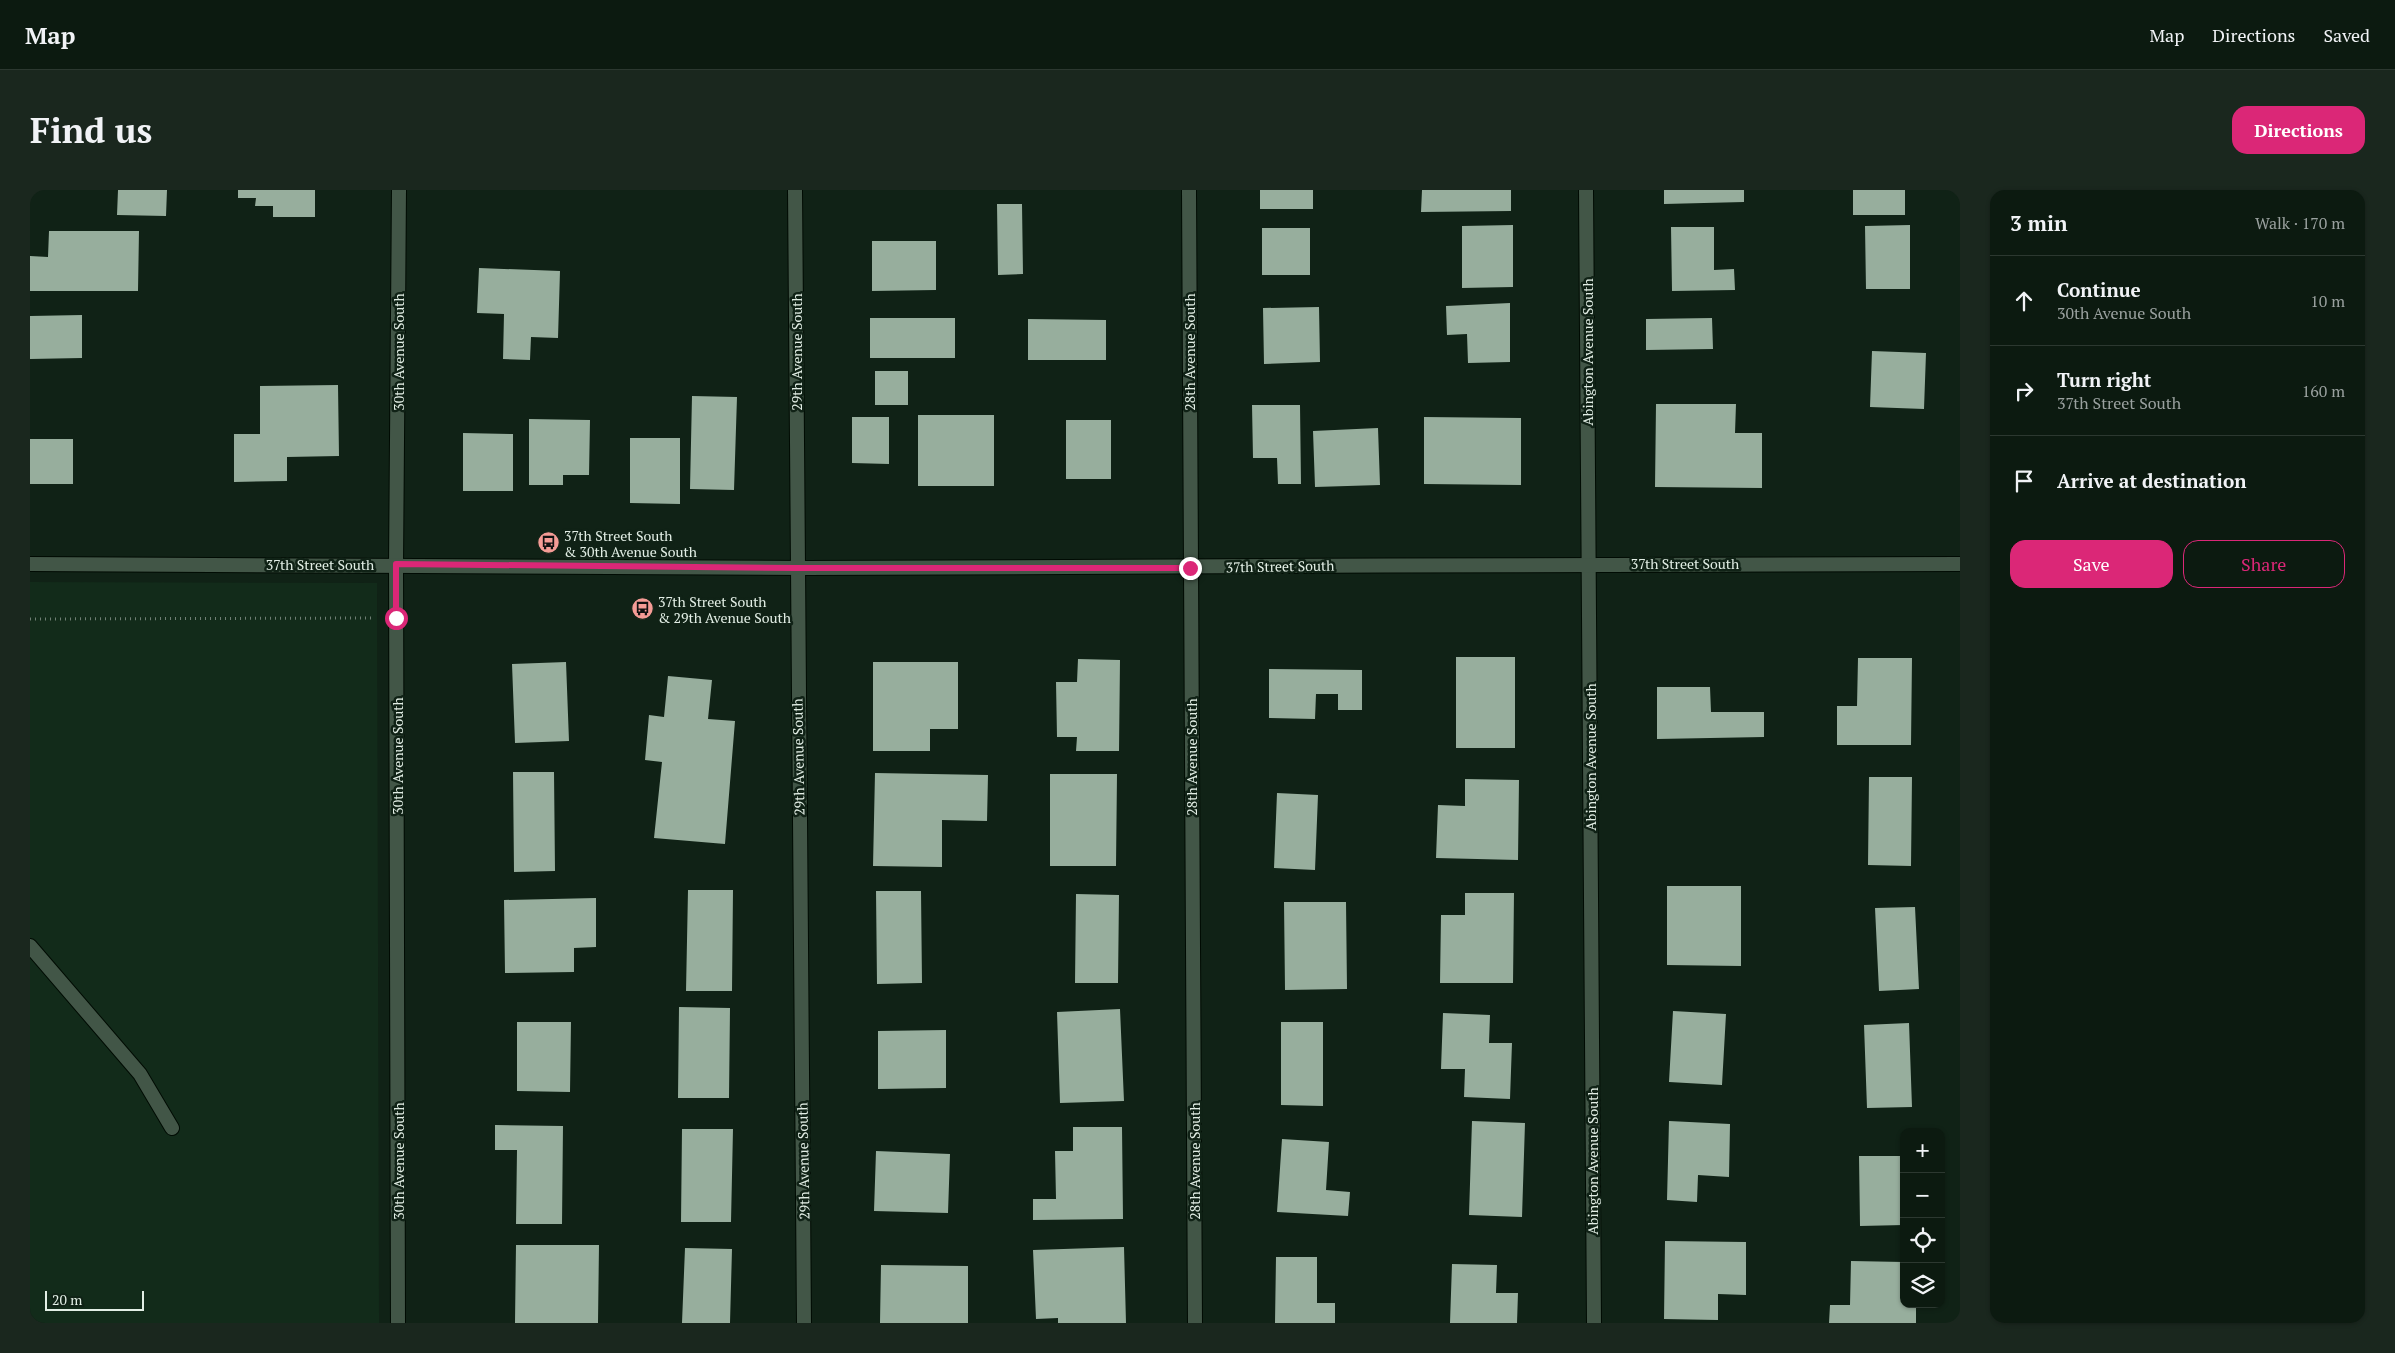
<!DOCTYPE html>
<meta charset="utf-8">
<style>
body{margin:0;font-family:"PT Serif",serif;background:#1a271e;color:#f1f3f6}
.controls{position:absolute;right:15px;bottom:15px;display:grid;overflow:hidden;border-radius:10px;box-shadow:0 1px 4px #0004}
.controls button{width:45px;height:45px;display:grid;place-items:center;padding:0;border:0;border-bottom:1px solid #2c3830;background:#0c1a10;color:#f1f3f6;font:25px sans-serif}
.scale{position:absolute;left:15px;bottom:12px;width:99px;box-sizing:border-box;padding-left:5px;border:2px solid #e2eee5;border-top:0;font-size:14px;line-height:18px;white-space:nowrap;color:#e2eee5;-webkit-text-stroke:4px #102216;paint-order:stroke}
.stop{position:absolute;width:15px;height:15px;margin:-11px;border:4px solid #db2777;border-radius:50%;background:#fff}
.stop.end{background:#db2777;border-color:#fff;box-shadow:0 1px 5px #0008}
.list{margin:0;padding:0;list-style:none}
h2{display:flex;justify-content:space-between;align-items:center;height:65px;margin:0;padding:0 20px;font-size:21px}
h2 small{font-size:16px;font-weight:400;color:#9aa19f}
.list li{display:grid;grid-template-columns:32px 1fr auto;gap:15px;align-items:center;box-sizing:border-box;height:90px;padding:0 20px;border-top:1px solid #2c3830}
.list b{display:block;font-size:19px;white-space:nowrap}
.list p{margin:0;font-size:16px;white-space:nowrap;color:#9aa19f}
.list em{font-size:16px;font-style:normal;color:#9aa19f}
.actions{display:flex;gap:10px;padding:15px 20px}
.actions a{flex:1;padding:11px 0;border:1px solid #db2777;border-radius:15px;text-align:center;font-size:18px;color:#db2777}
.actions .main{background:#db2777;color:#fff}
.icon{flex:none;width:28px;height:28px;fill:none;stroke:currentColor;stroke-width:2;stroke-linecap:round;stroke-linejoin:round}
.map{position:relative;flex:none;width:1930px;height:1133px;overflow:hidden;border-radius:15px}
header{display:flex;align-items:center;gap:30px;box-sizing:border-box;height:70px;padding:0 25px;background:#0c1a10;border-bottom:1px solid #2c3830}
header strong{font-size:24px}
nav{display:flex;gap:28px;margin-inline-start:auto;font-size:18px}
.intro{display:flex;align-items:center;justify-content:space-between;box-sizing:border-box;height:120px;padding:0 30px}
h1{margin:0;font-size:35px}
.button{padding:12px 22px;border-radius:15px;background:#db2777;color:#fff;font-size:18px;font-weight:700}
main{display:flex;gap:30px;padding:0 30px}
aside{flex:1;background:#0c1a10;border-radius:15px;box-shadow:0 1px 4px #0004}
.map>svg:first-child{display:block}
.built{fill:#122b1a}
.building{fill:#97ae9d}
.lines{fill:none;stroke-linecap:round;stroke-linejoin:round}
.service-casing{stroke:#000b03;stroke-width:16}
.minor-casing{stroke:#000b03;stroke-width:16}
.tertiary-casing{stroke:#000b03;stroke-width:16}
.path{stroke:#6f7f74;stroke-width:3;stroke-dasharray:1 4;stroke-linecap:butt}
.service{stroke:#425647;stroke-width:14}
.minor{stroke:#425647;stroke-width:14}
.tertiary{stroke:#425647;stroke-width:14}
.route{stroke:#db2777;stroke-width:6}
.labels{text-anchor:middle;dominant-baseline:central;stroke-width:5;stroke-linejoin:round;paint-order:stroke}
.street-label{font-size:14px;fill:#e2eee5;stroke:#102216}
.poi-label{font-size:14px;fill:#e2eee5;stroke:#102216;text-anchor:start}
</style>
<header>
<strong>Map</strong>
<nav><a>Map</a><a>Directions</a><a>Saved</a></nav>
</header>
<div class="intro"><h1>Find us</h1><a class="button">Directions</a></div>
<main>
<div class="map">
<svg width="1930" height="1133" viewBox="0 0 1930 1133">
<rect width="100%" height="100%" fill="#102216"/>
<path class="built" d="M 0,392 L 347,393 L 349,1133 L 0,1133 Z"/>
<path class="building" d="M 88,0 L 137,0 L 136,26 L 87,25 Z
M 208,0 L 285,0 L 285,27 L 243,27 L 243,16 L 225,16 L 226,8 L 208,8 Z
M 1230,0 L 1283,0 L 1283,19 L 1230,19 Z
M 1392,0 L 1481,0 L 1481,21 L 1391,22 Z
M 1634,0 L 1714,0 L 1714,12 L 1634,14 Z
M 1823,0 L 1875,0 L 1875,25 L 1823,25 Z
M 967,14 L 992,14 L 993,84 L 968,85 Z
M 1483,35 L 1483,97 L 1432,98 L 1432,36 Z
M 1880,35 L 1880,99 L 1836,99 L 1835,36 Z
M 1641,37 L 1684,37 L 1684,80 L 1704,79 L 1705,100 L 1642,101 Z
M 1232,38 L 1280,38 L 1280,85 L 1232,85 Z
M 19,41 L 109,41 L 108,101 L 0,101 L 0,66 L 18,67 Z
M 842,51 L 906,51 L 906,100 L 842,101 Z
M 449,78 L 530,81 L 528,148 L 501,147 L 500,170 L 473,169 L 474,124 L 447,123 Z
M 1480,113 L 1480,172 L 1438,173 L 1437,144 L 1417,145 L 1416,116 Z
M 1289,117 L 1290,172 L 1234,174 L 1233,118 Z
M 52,125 L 52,168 L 0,169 L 0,126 Z
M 840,128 L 925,128 L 925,168 L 840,168 Z
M 1682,128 L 1683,159 L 1616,160 L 1616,129 Z
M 998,129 L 1076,130 L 1076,170 L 998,170 Z
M 1842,161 L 1896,163 L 1894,219 L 1840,217 Z
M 845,181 L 878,181 L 878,215 L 845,215 Z
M 308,195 L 309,266 L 257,267 L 257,291 L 204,292 L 204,244 L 230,244 L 230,196 Z
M 662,206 L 707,207 L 704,300 L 660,299 Z
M 1626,214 L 1706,214 L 1705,243 L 1732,243 L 1732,298 L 1625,297 Z
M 1222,215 L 1270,215 L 1271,294 L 1248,294 L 1247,268 L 1223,268 Z
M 888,225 L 964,225 L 964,296 L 888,296 Z
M 822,227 L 859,227 L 859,274 L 822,273 Z
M 1394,227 L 1491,228 L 1491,295 L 1394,294 Z
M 499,229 L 560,230 L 559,285 L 533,285 L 533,295 L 499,295 Z
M 1036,230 L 1081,230 L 1081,289 L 1036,289 Z
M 1348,238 L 1350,295 L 1285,297 L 1283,241 Z
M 433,243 L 483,244 L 483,301 L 433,301 Z
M 600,248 L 650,248 L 650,314 L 600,313 Z
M 0,249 L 43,249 L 43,294 L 0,294 Z
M 1426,467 L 1485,467 L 1485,558 L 1426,558 Z
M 1828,468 L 1882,468 L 1881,555 L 1807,555 L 1807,516 L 1827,516 Z
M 1048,469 L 1090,470 L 1089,561 L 1046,561 L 1047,547 L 1027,547 L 1026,492 L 1047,492 Z
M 536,472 L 539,551 L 485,553 L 482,474 Z
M 843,472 L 928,472 L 928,539 L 900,539 L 900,561 L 843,561 Z
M 1239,479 L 1332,480 L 1332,520 L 1308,520 L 1308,504 L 1286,504 L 1285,529 L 1239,528 Z
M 638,486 L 682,490 L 678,529 L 705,531 L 695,654 L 624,648 L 632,572 L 615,570 L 619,525 L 634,527 Z
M 1627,497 L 1680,497 L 1681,522 L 1734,522 L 1734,547 L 1627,549 Z
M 483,582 L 524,582 L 525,681 L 484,682 Z
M 845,583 L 958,585 L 957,631 L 912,630 L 912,677 L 843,676 Z
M 1020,584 L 1087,584 L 1086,676 L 1020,676 Z
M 1839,587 L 1882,587 L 1881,676 L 1838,675 Z
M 1435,589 L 1489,590 L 1488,670 L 1406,668 L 1408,615 L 1435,616 Z
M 1247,603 L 1288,605 L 1285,680 L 1244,678 Z
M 1637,696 L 1711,696 L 1711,776 L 1637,775 Z
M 658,700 L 703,700 L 702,801 L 656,801 Z
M 846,701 L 891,701 L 892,793 L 847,794 Z
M 1435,703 L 1484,703 L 1483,793 L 1410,793 L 1411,725 L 1435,725 Z
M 1046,704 L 1089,705 L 1088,793 L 1045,793 Z
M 566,708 L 566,757 L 544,758 L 544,782 L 475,783 L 474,710 Z
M 1254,712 L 1316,712 L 1317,799 L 1255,800 Z
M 1885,717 L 1889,799 L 1849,801 L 1845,718 Z
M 649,817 L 700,818 L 699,908 L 648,908 Z
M 1090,819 L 1094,911 L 1030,913 L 1027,822 Z
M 1643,821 L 1696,824 L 1692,895 L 1639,892 Z
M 1413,823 L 1460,825 L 1459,853 L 1482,853 L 1480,909 L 1434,907 L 1435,879 L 1411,879 Z
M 487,832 L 541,832 L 540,902 L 487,901 Z
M 1251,832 L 1293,832 L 1293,916 L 1251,915 Z
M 1879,833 L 1882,917 L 1837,918 L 1834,835 Z
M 916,840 L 916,898 L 848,899 L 848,841 Z
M 1442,931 L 1495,933 L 1492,1027 L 1439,1025 Z
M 1639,931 L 1700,934 L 1699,987 L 1668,985 L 1667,1012 L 1637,1010 Z
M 465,935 L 533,936 L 532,1034 L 486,1034 L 487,960 L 465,960 Z
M 1043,937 L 1092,937 L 1093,1029 L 1003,1030 L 1003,1009 L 1026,1009 L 1025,961 L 1043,961 Z
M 652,939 L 703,939 L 701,1032 L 651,1032 Z
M 1252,949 L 1299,952 L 1296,1000 L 1320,1002 L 1318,1026 L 1247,1022 Z
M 846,961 L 920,964 L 918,1023 L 844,1021 Z
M 1829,966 L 1874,966 L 1874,1035 L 1830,1036 Z
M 1635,1051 L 1716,1052 L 1716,1105 L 1688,1104 L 1688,1130 L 1634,1129 Z
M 486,1055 L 569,1055 L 568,1133 L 485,1133 Z
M 1094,1057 L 1096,1133 L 1028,1133 L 1028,1128 L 1006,1129 L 1003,1060 Z
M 655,1058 L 702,1059 L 700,1133 L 652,1133 Z
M 1246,1067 L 1287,1067 L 1287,1113 L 1305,1113 L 1305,1133 L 1245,1133 Z
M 1821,1071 L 1874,1072 L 1874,1114 L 1886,1114 L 1886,1133 L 1799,1133 L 1800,1115 L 1820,1115 Z
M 1422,1074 L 1467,1075 L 1466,1103 L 1488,1103 L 1487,1133 L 1420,1133 Z
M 851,1075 L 938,1076 L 938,1133 L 850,1133 Z"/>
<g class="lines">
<defs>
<path id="service" d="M 0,756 L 110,884 L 142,938"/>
<path id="minor" d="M 765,0 L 774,1133
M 1159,0 L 1165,1133
M 1556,0 L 1564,1133
M 368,1133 L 366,375 L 369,0"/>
<path id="tertiary" d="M 0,374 C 259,374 517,378 776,378 C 1161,378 1545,373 1930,374"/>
</defs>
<use href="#service" class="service-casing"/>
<use href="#minor" class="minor-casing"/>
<use href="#tertiary" class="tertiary-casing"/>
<path class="path" d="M 0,429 L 342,428"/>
<use href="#service" class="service"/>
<use href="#minor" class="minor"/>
<use href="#tertiary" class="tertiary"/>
</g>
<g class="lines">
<path class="route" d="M 366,428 L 366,374 L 766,378 L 1160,378"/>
</g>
<defs>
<symbol id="bus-disc" viewBox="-11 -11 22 22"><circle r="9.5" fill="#f59c96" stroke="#102216"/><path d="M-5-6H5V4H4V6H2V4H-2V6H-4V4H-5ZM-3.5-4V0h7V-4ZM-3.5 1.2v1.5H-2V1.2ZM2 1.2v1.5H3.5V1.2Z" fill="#111"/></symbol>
</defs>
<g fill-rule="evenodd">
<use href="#bus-disc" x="506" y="340" width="25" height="25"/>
<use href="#bus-disc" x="600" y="406" width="25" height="25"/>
</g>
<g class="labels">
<g class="street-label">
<text transform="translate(368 162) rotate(-90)">30th Avenue South</text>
<text transform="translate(766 162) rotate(-90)">29th Avenue South</text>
<text transform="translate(1159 162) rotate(-90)">28th Avenue South</text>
<text transform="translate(1557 162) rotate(-90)">Abington Avenue South</text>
<text x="1655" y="373">37th Street South</text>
<text x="290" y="374">37th Street South</text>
<text transform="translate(1250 376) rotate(-1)">37th Street South</text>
<text transform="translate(367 566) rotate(-90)">30th Avenue South</text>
<text transform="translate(768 567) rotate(-91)">29th Avenue South</text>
<text transform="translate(1161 567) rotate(-90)">28th Avenue South</text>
<text transform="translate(1560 567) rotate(-90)">Abington Avenue South</text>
<text transform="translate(368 971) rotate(-90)">30th Avenue South</text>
<text transform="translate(773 971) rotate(-91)">29th Avenue South</text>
<text transform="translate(1164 971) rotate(-90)">28th Avenue South</text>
<text transform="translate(1562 971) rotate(-90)">Abington Avenue South</text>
</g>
<g class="poi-label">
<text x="534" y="345">37th Street South<tspan x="534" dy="16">&amp; 30th Avenue South</tspan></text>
<text x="628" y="411">37th Street South<tspan x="628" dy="16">&amp; 29th Avenue South</tspan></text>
</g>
</g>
</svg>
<div class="controls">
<button>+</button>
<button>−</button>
<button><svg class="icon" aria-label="locate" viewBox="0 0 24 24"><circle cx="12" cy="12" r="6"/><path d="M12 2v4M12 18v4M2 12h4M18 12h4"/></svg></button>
<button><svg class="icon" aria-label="layers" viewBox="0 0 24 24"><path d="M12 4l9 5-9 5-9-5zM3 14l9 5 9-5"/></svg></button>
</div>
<div class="scale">20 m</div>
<div class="stop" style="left:366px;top:428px"></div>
<div class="stop end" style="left:1160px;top:378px"></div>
</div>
<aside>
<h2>3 min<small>Walk · 170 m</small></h2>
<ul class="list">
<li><svg class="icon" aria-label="ahead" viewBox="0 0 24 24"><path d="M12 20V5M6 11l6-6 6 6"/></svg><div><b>Continue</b><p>30th Avenue South</p></div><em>10 m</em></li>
<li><svg class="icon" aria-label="right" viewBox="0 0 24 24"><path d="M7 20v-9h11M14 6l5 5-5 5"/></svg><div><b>Turn right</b><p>37th Street South</p></div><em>160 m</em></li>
<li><svg class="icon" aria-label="arrive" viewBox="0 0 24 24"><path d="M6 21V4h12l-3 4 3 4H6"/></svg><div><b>Arrive at destination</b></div></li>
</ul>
<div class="actions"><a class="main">Save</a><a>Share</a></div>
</aside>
</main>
